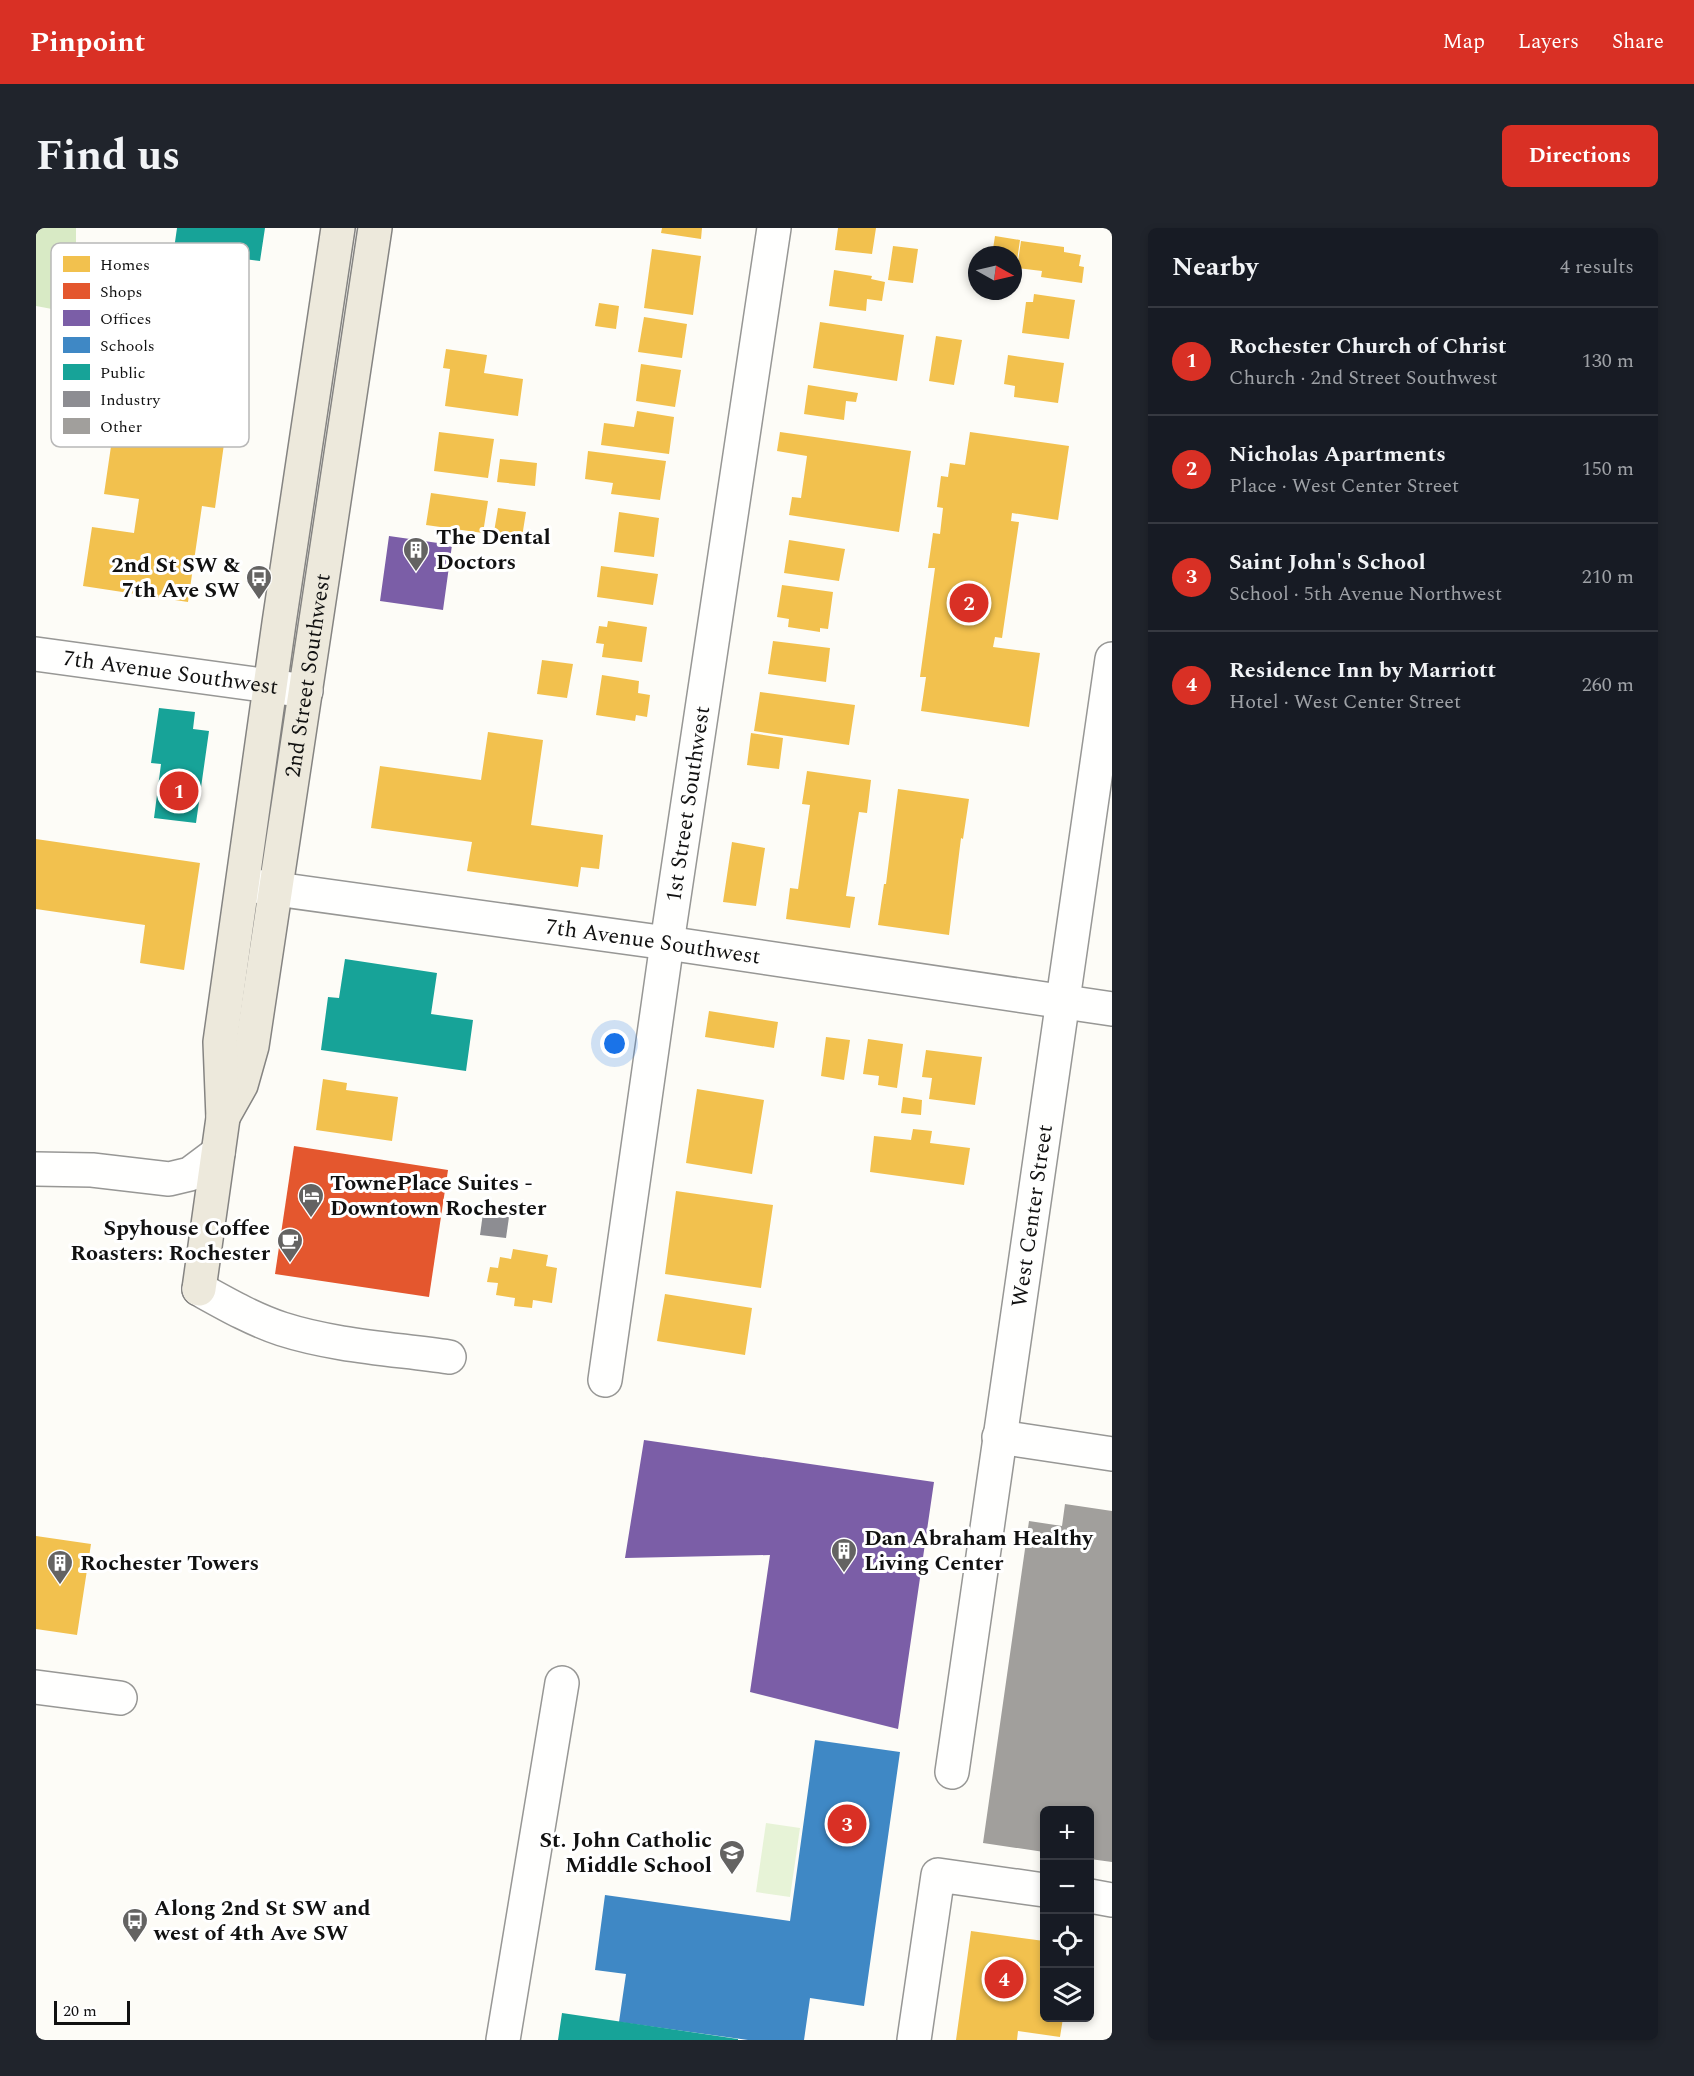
<!DOCTYPE html>
<meta charset="utf-8">
<style>
body{margin:0;font-family:Spectral,serif;background:#20242c;color:#f1f3f6}
.controls{position:absolute;right:18px;bottom:18px;display:grid;overflow:hidden;border-radius:9px;box-shadow:0 3px 9px #0003}
.controls button{width:54px;height:54px;display:grid;place-items:center;padding:0;border:0;border-bottom:2px solid #363941;background:#171b24;color:#f1f3f6;font:30px sans-serif}
.compass{position:absolute;left:932px;top:18px;width:54px;height:54px;border-radius:50%;background:#171b24;box-shadow:0 3px 9px #0003;rotate:98deg}
.scale{position:absolute;left:18px;bottom:15px;width:76px;box-sizing:border-box;padding-left:6px;border:3px solid #111;border-top:0;font-size:16px;line-height:21px;white-space:nowrap;color:#111;-webkit-text-stroke:4px #fff;paint-order:stroke}
.you{position:absolute;left:579px;top:816px;width:21px;height:21px;margin:-15px;border:4px solid #fff;border-radius:50%;background:#1a73e8;box-shadow:0 0 0 9px #1a73e833}
.badge{display:grid;place-items:center;width:39px;height:39px;border-radius:50%;background:#d93025;color:#fff;font-size:20px;font-weight:700}
.pin{position:absolute;translate:-50% -50%;border:3px solid #fff;box-shadow:0 2px 6px #0006}
.list{margin:0;padding:0;list-style:none}
h2{display:flex;justify-content:space-between;align-items:center;height:78px;margin:0;padding:0 24px;font-size:26px}
h2 small{font-size:20px;font-weight:400;color:#9ea1a6}
.list li{display:grid;grid-template-columns:39px 1fr auto;gap:18px;align-items:center;box-sizing:border-box;height:108px;padding:0 24px;border-top:2px solid #363941}
.list b{display:block;font-size:22px;white-space:nowrap}
.list p{margin:0;font-size:20px;white-space:nowrap;color:#9ea1a6}
.list em{font-size:20px;font-style:normal;color:#9ea1a6}
.icon{flex:none;width:33px;height:33px;fill:none;stroke:currentColor;stroke-width:2;stroke-linecap:round;stroke-linejoin:round}
.map{position:relative;flex:none;width:1076px;height:1812px;overflow:hidden;border-radius:9px}
header{display:flex;align-items:center;gap:36px;box-sizing:border-box;height:84px;padding:0 30px;background:#d93025;color:#fff}
header strong{font-size:28px}
nav{display:flex;gap:33px;margin-inline-start:auto;font-size:21px}
.intro{display:flex;align-items:center;justify-content:space-between;box-sizing:border-box;height:144px;padding:0 36px}
h1{margin:0;font-size:42px}
.button{padding:15px 27px;border-radius:9px;background:#d93025;color:#fff;font-size:21px;font-weight:700}
main{display:flex;gap:36px;padding:0 36px}
aside{flex:1;background:#171b24;border-radius:9px;box-shadow:0 3px 9px #0003}
.map>svg:first-child{display:block}
.green{fill:#e7f3d7}
.forest{fill:#d8eac5}
.homes{fill:#f2c14e}
.shops{fill:#e4572e}
.offices{fill:#7b5ea7}
.schools{fill:#3f88c5}
.public{fill:#17a398}
.industry{fill:#8d8d92}
.building{fill:#a19f9c}
.lines{fill:none;stroke-linecap:round;stroke-linejoin:round}
.minor-casing{stroke:#979795;stroke-width:36}
.major-casing{stroke:#858482;stroke-width:36}
.minor{stroke:#fffffe;stroke-width:33}
.major{stroke:#ede9dc;stroke-width:33}
.labels{text-anchor:middle;dominant-baseline:central;stroke-width:6;stroke-linejoin:round;paint-order:stroke}
.poi-label{font-size:22px;font-weight:bold;fill:#111;stroke:#fff;text-anchor:start}
.street-label{font-size:22px;fill:#111;stroke:#fff}
.key{fill:#fff;stroke:#b8b8b8;stroke-width:1.5}
.key-label{font-size:16px;fill:#111}
</style>
<header>
<strong>Pinpoint</strong>
<nav><a>Map</a><a>Layers</a><a>Share</a></nav>
</header>
<div class="intro"><h1>Find us</h1><a class="button">Directions</a></div>
<main>
<div class="map">
<svg width="1076" height="1812" viewBox="0 0 1076 1812">
<rect width="100%" height="100%" fill="#fdfcf7"/>
<path class="green" d="M 730,1595 L 764,1600 L 754,1669 L 720,1664 Z"/>
<path class="forest" d="M 0,0 L 40,0 L 40,38 L 32,84 L 0,78 Z"/>
<path class="homes" d="M 626,0 L 666,0 L 665,11 L 625,5 Z
M 802,0 L 840,0 L 836,26 L 799,22 Z
M 959,8 L 984,12 L 981,33 L 977,33 L 977,27 L 956,27 Z
M 985,13 L 1028,19 L 1028,24 L 1045,27 L 1043,38 L 1048,39 L 1046,55 L 1005,49 L 1006,43 L 981,40 Z
M 857,18 L 882,21 L 877,55 L 852,52 Z
M 616,21 L 665,28 L 657,87 L 608,80 Z
M 798,42 L 836,48 L 835,51 L 849,54 L 846,73 L 831,71 L 830,83 L 793,78 Z
M 998,66 L 1039,72 L 1033,111 L 986,105 L 990,74 L 997,74 Z
M 563,75 L 583,78 L 580,101 L 559,98 Z
M 608,89 L 651,96 L 646,130 L 602,124 Z
M 784,94 L 868,107 L 861,153 L 777,140 Z
M 900,108 L 926,112 L 918,157 L 893,153 Z
M 410,121 L 451,127 L 448,145 L 487,151 L 482,188 L 409,178 L 414,141 L 407,140 Z
M 972,127 L 1028,135 L 1022,175 L 978,169 L 979,158 L 968,156 Z
M 605,136 L 645,142 L 639,179 L 600,173 Z
M 85,150 L 195,166 L 179,280 L 166,278 L 152,374 L 47,358 L 56,299 L 98,305 L 103,271 L 68,266 Z
M 772,157 L 822,165 L 820,174 L 810,173 L 808,192 L 768,186 Z
M 601,183 L 638,189 L 633,226 L 565,217 L 568,195 L 598,199 Z
M 403,204 L 458,211 L 452,250 L 398,243 Z
M 744,204 L 875,223 L 863,304 L 753,287 L 756,269 L 765,270 L 771,228 L 741,223 Z
M 934,204 L 1033,218 L 1022,292 L 976,285 L 975,293 L 983,294 L 966,410 L 959,409 L 957,419 L 1004,425 L 993,499 L 885,483 L 890,449 L 884,449 L 899,340 L 892,340 L 897,305 L 904,306 L 907,280 L 901,279 L 905,248 L 912,249 L 914,235 L 929,237 Z
M 552,223 L 630,233 L 624,272 L 575,266 L 577,255 L 549,251 Z
M 464,231 L 501,235 L 499,258 L 461,254 Z
M 395,265 L 452,273 L 447,305 L 390,297 Z
M 462,280 L 490,284 L 486,309 L 458,304 Z
M 583,284 L 623,290 L 618,329 L 578,324 Z
M 753,312 L 809,321 L 803,353 L 748,345 Z
M 565,338 L 622,346 L 617,377 L 561,369 Z
M 746,357 L 797,364 L 792,401 L 784,400 L 784,404 L 752,399 L 753,391 L 741,389 Z
M 572,393 L 611,399 L 606,434 L 566,429 L 568,416 L 560,415 L 563,398 L 571,399 Z
M 737,413 L 794,420 L 790,454 L 732,446 Z
M 506,432 L 537,436 L 531,470 L 501,466 Z
M 566,447 L 603,453 L 602,465 L 614,467 L 611,489 L 600,487 L 599,493 L 560,487 Z
M 724,464 L 819,477 L 813,517 L 718,503 Z
M 452,504 L 507,512 L 495,597 L 567,607 L 563,641 L 545,639 L 542,659 L 431,643 L 436,614 L 335,600 L 344,538 L 445,552 Z
M 715,505 L 747,510 L 743,541 L 711,537 Z
M 771,543 L 835,552 L 831,585 L 823,584 L 810,668 L 819,669 L 814,700 L 750,691 L 754,660 L 762,661 L 774,577 L 766,576 Z
M 862,561 L 933,571 L 927,611 L 925,610 L 913,707 L 842,697 L 848,656 L 850,656 Z
M 0,611 L 164,635 L 148,742 L 104,735 L 109,697 L 0,681 Z
M 696,614 L 729,620 L 720,678 L 687,674 Z
M 673,783 L 742,794 L 738,820 L 669,809 Z
M 790,809 L 814,812 L 808,852 L 785,848 Z
M 832,811 L 867,816 L 861,860 L 842,857 L 843,848 L 827,846 Z
M 890,822 L 946,829 L 939,877 L 893,871 L 896,850 L 886,849 Z
M 287,851 L 311,855 L 310,862 L 362,869 L 356,913 L 280,902 Z
M 661,861 L 728,872 L 716,946 L 650,935 Z
M 867,869 L 886,872 L 885,887 L 865,885 Z
M 877,901 L 896,903 L 894,915 L 934,920 L 928,957 L 834,944 L 838,908 L 875,912 Z
M 640,963 L 737,977 L 725,1060 L 629,1046 Z
M 477,1021 L 512,1027 L 510,1038 L 521,1040 L 516,1075 L 497,1072 L 496,1080 L 478,1078 L 479,1070 L 460,1067 L 462,1055 L 451,1054 L 454,1039 L 462,1040 L 464,1029 L 475,1031 Z
M 629,1066 L 716,1080 L 709,1127 L 621,1113 Z
M 0,1308 L 55,1316 L 41,1407 L 0,1401 Z
M 935,1703 L 1008,1713 L 1008,1790 L 1027,1790 L 1024,1809 L 982,1803 L 981,1812 L 920,1812 Z"/>
<path class="shops" d="M 258,918 L 412,942 L 393,1069 L 239,1046 Z"/>
<path class="offices" d="M 353,308 L 416,317 L 407,382 L 344,373 Z
M 608,1212 L 898,1254 L 862,1501 L 714,1464 L 734,1327 L 589,1330 Z"/>
<path class="schools" d="M 779,1512 L 864,1524 L 828,1778 L 774,1770 L 768,1812 L 712,1812 L 583,1794 L 590,1746 L 559,1742 L 569,1667 L 754,1693 Z"/>
<path class="public" d="M 141,0 L 229,0 L 224,33 L 200,30 L 198,46 L 175,43 L 177,27 L 138,21 Z
M 123,480 L 159,484 L 157,501 L 173,503 L 160,595 L 118,590 L 125,536 L 115,535 Z
M 309,731 L 401,745 L 395,786 L 437,792 L 430,843 L 285,822 L 292,769 L 303,770 Z
M 526,1785 L 702,1811 L 702,1812 L 522,1812 Z"/>
<path class="industry" d="M 447,985 L 473,989 L 470,1010 L 444,1007 Z"/>
<path class="building" d="M 1029,1276 L 1076,1283 L 1076,1634 L 1054,1631 L 1054,1582 L 1008,1582 L 1008,1624 L 947,1615 L 993,1293 L 1026,1298 Z"/>
<g class="lines">
<defs>
<g id="minor">
<path id="s1" d="M 0,426 L 270,463"/>
<path id="s2" d="M 211,657 L 631,715 L 1076,781"/>
<path d="M 0,941 L 56,942 L 133,951 L 154,946 L 182,925"/>
<path d="M 163,1061 C 190,1076 216,1091 246,1101 C 299,1118 358,1121 413,1129"/>
<path id="s3" d="M 569,1152 L 631,715 L 738,0"/>
<path d="M 963,1209 L 1076,1226"/>
<path d="M 0,1459 L 84,1470"/>
<path id="s4" d="M 916,1544 L 1076,431"/>
<path d="M 1054,1668 L 1076,1672"/>
<path d="M 467,1812 L 526,1455"/>
<path d="M 878,1812 L 902,1647 L 1008,1662"/>
</g>
<g id="major">
<path id="s5" d="M 187,889 L 205,857 L 216,818 L 339,0"/>
<path d="M 163,1061 L 187,890 L 184,814 L 243,395 L 302,0"/>
</g>
</defs>
<use href="#minor" class="minor-casing"/>
<use href="#major" class="major-casing"/>
<use href="#minor" class="minor"/>
<use href="#major" class="major"/>
</g>
<defs>
<symbol id="building-pin" viewBox="-11 -11 22 30"><path d="M0 17L-7.5 6A9.5 9.5 0 1 1 7.5 6Z" fill="#646362" stroke="#fff"/><path d="M-4-6H4V6H1V3H-1V6H-4ZM-2.5-4.3h1.7v1.8h-1.7ZM.8-4.3h1.7v1.8H.8ZM-2.5-1h1.7V.8h-1.7ZM.8-1h1.7V.8H.8Z" fill="#fff"/></symbol>
<symbol id="bus-pin" viewBox="-11 -11 22 30"><path d="M0 17L-7.5 6A9.5 9.5 0 1 1 7.5 6Z" fill="#646362" stroke="#fff"/><path d="M-5-6H5V4H4V6H2V4H-2V6H-4V4H-5ZM-3.5-4V0h7V-4ZM-3.5 1.2v1.5H-2V1.2ZM2 1.2v1.5H3.5V1.2Z" fill="#fff"/></symbol>
<symbol id="hotel-pin" viewBox="-11 -11 22 30"><path d="M0 17L-7.5 6A9.5 9.5 0 1 1 7.5 6Z" fill="#646362" stroke="#fff"/><path d="M-6-4.5h1.5V1H6V5H4.5V3h-9V5H-6ZM-4 0a1.8 1.8 0 1 1 3.6 0ZM.5 0V-2.5h3Q6-2.5 6 0Z" fill="#fff"/></symbol>
<symbol id="cafe-pin" viewBox="-11 -11 22 30"><path d="M0 17L-7.5 6A9.5 9.5 0 1 1 7.5 6Z" fill="#646362" stroke="#fff"/><path d="M-5.5-4.5H6V0H3Q3 3.5 0 3.5H-2.5Q-5.5 3.5-5.5 0ZM3-3.2v2h1.7v-2ZM-6 4.5H4V6H-6Z" fill="#fff"/></symbol>
<symbol id="school-pin" viewBox="-11 -11 22 30"><path d="M0 17L-7.5 6A9.5 9.5 0 1 1 7.5 6Z" fill="#646362" stroke="#fff"/><path d="M0-5L7-2L0 1L-7-2ZM-4 1L0 2.5L4 1V4Q0 6-4 4Z" fill="#fff"/></symbol>
</defs>
<g fill-rule="evenodd">
<use href="#building-pin" x="365" y="307" width="30" height="40"/>
<use href="#bus-pin" x="208" y="335" width="30" height="40"/>
<use href="#hotel-pin" x="260" y="953" width="30" height="40"/>
<use href="#cafe-pin" x="239" y="998" width="30" height="40"/>
<use href="#building-pin" x="793" y="1308" width="30" height="40"/>
<use href="#building-pin" x="9" y="1320" width="30" height="40"/>
<use href="#school-pin" x="681" y="1610" width="30" height="40"/>
<use href="#bus-pin" x="84" y="1678" width="30" height="40"/>
</g>
<g class="labels">
<g class="poi-label">
<text x="400" y="309">The Dental<tspan x="400" dy="25">Doctors</tspan></text>
<text x="204" y="337" text-anchor="end">2nd St SW &amp;<tspan x="204" dy="25">7th Ave SW</tspan></text>
<text x="294" y="955">TownePlace Suites -<tspan x="294" dy="25">Downtown Rochester</tspan></text>
<text x="234" y="1000" text-anchor="end">Spyhouse Coffee<tspan x="234" dy="25">Roasters: Rochester</tspan></text>
<text x="828" y="1310">Dan Abraham Healthy<tspan x="828" dy="25">Living Center</tspan></text>
<text x="44" y="1335">Rochester Towers</text>
<text x="676" y="1612" text-anchor="end">St. John Catholic<tspan x="676" dy="25">Middle School</tspan></text>
<text x="118" y="1680">Along 2nd St SW and<tspan x="118" dy="25">west of 4th Ave SW</tspan></text>
</g>
<g class="street-label">
<text stroke="none"><textPath href="#s1" startOffset="136">7th Avenue Southwest</textPath></text>
<text stroke="none"><textPath href="#s5" startOffset="452">2nd Street Southwest</textPath></text>
<text stroke="none"><textPath href="#s3" startOffset="582">1st Street Southwest</textPath></text>
<text stroke="none"><textPath href="#s2" startOffset="410">7th Avenue Southwest</textPath></text>
<text stroke="none"><textPath href="#s4" startOffset="562">West Center Street</textPath></text>
</g>
</g>
<rect x="15" y="15" width="198" height="204" rx="9" class="key"/>
<rect x="27" y="28" width="27" height="16" fill="#f2c14e"/>
<rect x="27" y="55" width="27" height="16" fill="#e4572e"/>
<rect x="27" y="82" width="27" height="16" fill="#7b5ea7"/>
<rect x="27" y="109" width="27" height="16" fill="#3f88c5"/>
<rect x="27" y="136" width="27" height="16" fill="#17a398"/>
<rect x="27" y="163" width="27" height="16" fill="#8d8d92"/>
<rect x="27" y="190" width="27" height="16" fill="#a19f9c"/>
<g class="key-label">
<text x="64" y="42">Homes</text>
<text x="64" y="69">Shops</text>
<text x="64" y="96">Offices</text>
<text x="64" y="123">Schools</text>
<text x="64" y="150">Public</text>
<text x="64" y="177">Industry</text>
<text x="64" y="204">Other</text>
</g>
</svg>
<div class="controls">
<button>+</button>
<button>−</button>
<button><svg class="icon" aria-label="locate" viewBox="0 0 24 24"><circle cx="12" cy="12" r="6"/><path d="M12 2v4M12 18v4M2 12h4M18 12h4"/></svg></button>
<button><svg class="icon" aria-label="layers" viewBox="0 0 24 24"><path d="M12 4l9 5-9 5-9-5zM3 14l9 5 9-5"/></svg></button>
</div>
<svg class="compass" viewBox="-18 -18 36 36"><path d="M0-13l5 13h-10z" fill="#e53935"/><path d="M0 13l5-13h-10z" fill="#9ea1a6"/></svg>
<div class="scale">20 m</div>
<div class="you"></div>
<div class="pin badge" style="left:143px;top:563px">1</div>
<div class="pin badge" style="left:933px;top:375px">2</div>
<div class="pin badge" style="left:811px;top:1596px">3</div>
<div class="pin badge" style="left:968px;top:1751px">4</div>
</div>
<aside>
<h2>Nearby<small>4 results</small></h2>
<ul class="list">
<li><span class="badge">1</span><div><b>Rochester Church of Christ</b><p>Church · 2nd Street Southwest</p></div><em>130 m</em></li>
<li><span class="badge">2</span><div><b>Nicholas Apartments</b><p>Place · West Center Street</p></div><em>150 m</em></li>
<li><span class="badge">3</span><div><b>Saint John's School</b><p>School · 5th Avenue Northwest</p></div><em>210 m</em></li>
<li><span class="badge">4</span><div><b>Residence Inn by Marriott</b><p>Hotel · West Center Street</p></div><em>260 m</em></li>
</ul>
</aside>
</main>
